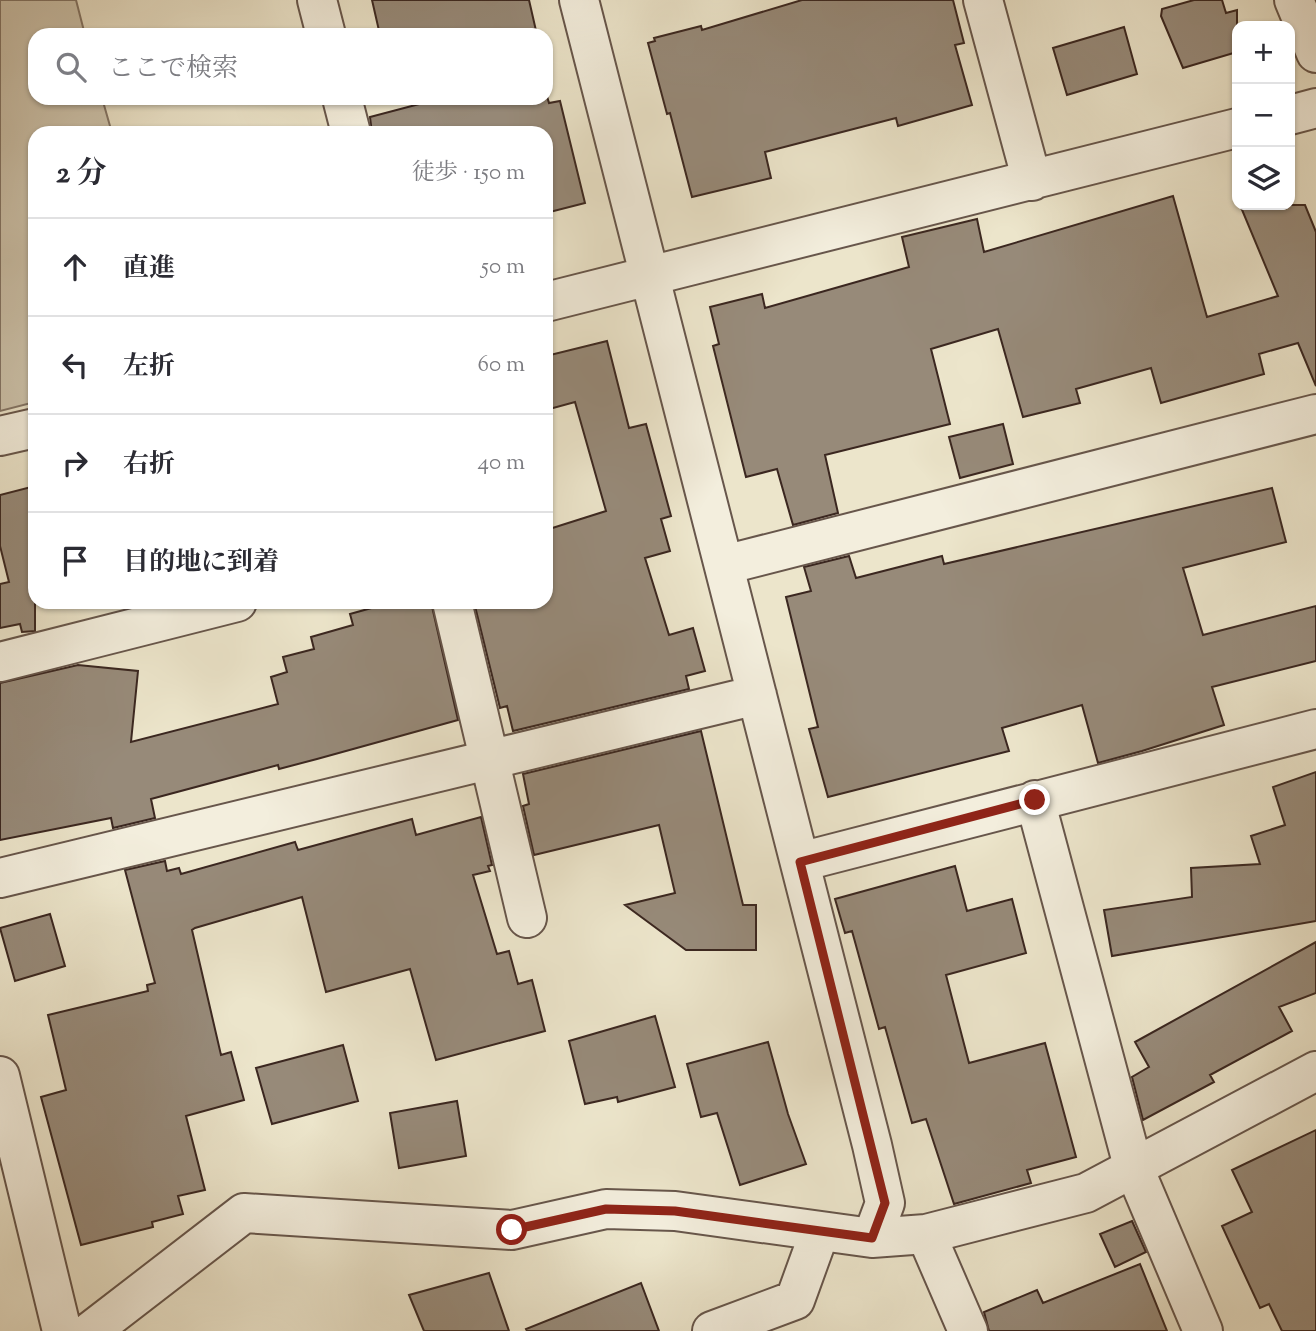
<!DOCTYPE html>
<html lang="ja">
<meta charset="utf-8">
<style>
body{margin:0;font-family:"Sorts Mill Goudy","Noto Serif JP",serif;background:#f7f7f7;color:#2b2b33}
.controls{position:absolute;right:21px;top:21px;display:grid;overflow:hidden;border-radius:14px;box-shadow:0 2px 5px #0004}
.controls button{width:63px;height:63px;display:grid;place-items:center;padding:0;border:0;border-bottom:2px solid #e1e1e2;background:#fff;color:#2b2b33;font:35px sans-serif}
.stop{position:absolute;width:21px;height:21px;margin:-16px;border:5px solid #8f2418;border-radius:50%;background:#fff}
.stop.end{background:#8f2418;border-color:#fff;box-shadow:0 2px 7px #0008}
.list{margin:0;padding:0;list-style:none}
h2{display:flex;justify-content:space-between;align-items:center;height:91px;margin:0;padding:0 28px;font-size:30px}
h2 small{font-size:23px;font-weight:400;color:#7c7c81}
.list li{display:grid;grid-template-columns:46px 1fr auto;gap:21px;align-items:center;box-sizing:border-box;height:98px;padding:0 28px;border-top:2px solid #e1e1e2}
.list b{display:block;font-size:26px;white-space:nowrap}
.list em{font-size:23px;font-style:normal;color:#7c7c81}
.icon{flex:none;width:38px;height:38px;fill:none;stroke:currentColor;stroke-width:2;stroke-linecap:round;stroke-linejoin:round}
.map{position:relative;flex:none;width:1316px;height:1331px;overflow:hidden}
.search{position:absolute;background:#fff;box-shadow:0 2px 5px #0004;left:28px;top:28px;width:525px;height:77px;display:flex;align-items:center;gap:18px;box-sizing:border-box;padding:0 24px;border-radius:21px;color:#7c7c81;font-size:26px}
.panel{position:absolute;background:#fff;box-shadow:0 2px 5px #0004;left:28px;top:126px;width:525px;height:483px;border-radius:21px}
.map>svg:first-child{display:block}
.green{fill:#cec5ae;stroke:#847667;stroke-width:2}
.building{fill:#978a79;stroke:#3b2720;stroke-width:2}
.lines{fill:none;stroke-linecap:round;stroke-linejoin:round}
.minor-casing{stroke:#67564b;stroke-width:42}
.minor{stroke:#f3eedd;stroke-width:38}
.route{stroke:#8f2418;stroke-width:9}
</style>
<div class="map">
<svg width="1316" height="1331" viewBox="0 0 1316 1331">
<rect width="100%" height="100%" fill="#ece5cb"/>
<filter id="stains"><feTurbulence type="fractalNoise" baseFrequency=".00286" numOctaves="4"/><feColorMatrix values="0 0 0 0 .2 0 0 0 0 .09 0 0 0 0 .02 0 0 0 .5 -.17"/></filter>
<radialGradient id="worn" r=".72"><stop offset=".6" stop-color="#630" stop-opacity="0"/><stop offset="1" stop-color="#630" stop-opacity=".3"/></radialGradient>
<path class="green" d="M 0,0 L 76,0 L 85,35 L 35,35 L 35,98 L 102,98 L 112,133 L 35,133 L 35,402 L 0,411 Z"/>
<path class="building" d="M 372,0 L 529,0 L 537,35 L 380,35 Z
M 802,0 L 953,0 L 964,43 L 955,45 L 972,105 L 898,126 L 896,118 L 765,152 L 771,178 L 692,197 L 670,113 L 667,114 L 648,43 L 655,41 L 654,38 L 701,26 L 702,30 Z
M 1194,0 L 1222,0 L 1226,13 L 1237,10 L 1237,52 L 1183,68 L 1161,16 L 1162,9 Z
M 1124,27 L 1137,74 L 1067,95 L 1053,48 Z
M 546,93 L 549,103 L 560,101 L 585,203 L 546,213 L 546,133 L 372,133 L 370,117 L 442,98 L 546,98 Z
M 1173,196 L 1207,317 L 1278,296 L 1240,205 L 1305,205 L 1316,232 L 1316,386 L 1298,343 L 1259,354 L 1264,374 L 1161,403 L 1151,368 L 1076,389 L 1080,403 L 1023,417 L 998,329 L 931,349 L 950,424 L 825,455 L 838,513 L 793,525 L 777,469 L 746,477 L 713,346 L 719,344 L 710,307 L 762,294 L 765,308 L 909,267 L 902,237 L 977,219 L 984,252 Z
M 607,341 L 629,428 L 646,424 L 671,516 L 661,519 L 670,551 L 645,558 L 669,635 L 693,628 L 705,671 L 686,676 L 689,689 L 513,731 L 507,706 L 500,708 L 474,602 L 546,602 L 546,530 L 606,511 L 575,402 L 546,410 L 546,356 Z
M 1003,424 L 1013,464 L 960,478 L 949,437 Z
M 35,486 L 35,631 L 22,632 L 20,624 L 0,628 L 0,584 L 9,582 L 0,546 L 0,495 Z
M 1272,488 L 1286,542 L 1183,568 L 1203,635 L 1316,606 L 1316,661 L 1212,687 L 1224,725 L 1142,751 L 1098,763 L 1082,705 L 1002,728 L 1009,751 L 828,797 L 809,729 L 818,727 L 786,597 L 811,591 L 804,567 L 849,556 L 856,578 L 942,556 L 944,564 Z
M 393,602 L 431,602 L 458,720 L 317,759 L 279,769 L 278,765 L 151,799 L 155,818 L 113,828 L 111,818 L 0,840 L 0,683 L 78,665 L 138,671 L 131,742 L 278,704 L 271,677 L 287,672 L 283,657 L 314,649 L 311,637 L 353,625 L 350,614 Z
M 701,731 L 743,905 L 756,905 L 756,950 L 686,950 L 625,905 L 675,893 L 659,825 L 534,855 L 523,806 L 529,804 L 523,774 Z
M 1316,772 L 1316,921 L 1112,956 L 1104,910 L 1192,897 L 1191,868 L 1260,864 L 1251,836 L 1285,825 L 1273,787 Z
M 481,817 L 492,865 L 488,866 L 490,871 L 473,875 L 497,954 L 509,951 L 518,984 L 532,980 L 545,1031 L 436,1060 L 410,969 L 326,992 L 302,897 L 195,928 L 192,930 L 221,1055 L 231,1052 L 244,1100 L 186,1116 L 205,1190 L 178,1196 L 183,1214 L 152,1222 L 153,1227 L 81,1245 L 41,1097 L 66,1090 L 48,1015 L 148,991 L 147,985 L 155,983 L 125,870 L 165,861 L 167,871 L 179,868 L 181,874 L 295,842 L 298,850 L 412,819 L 416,835 Z
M 955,866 L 967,911 L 1012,899 L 1026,953 L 946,975 L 969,1063 L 1045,1043 L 1076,1157 L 1027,1170 L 1031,1183 L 954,1204 L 926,1119 L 912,1123 L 885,1027 L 879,1029 L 852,931 L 845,933 L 835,899 Z
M 50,914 L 65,966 L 15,981 L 0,928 Z
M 1316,942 L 1316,993 L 1279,1007 L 1292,1031 L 1210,1075 L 1214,1082 L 1143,1120 L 1132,1077 L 1149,1067 L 1135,1042 Z
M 655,1016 L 675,1087 L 618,1102 L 617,1097 L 585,1104 L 569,1041 Z
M 768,1042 L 788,1114 L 806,1164 L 740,1185 L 717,1113 L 701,1117 L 687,1064 Z
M 343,1045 L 358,1101 L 272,1124 L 256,1068 Z
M 457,1101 L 466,1156 L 399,1168 L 390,1113 Z
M 1316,1130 L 1316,1331 L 1282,1331 L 1269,1304 L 1260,1308 L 1222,1226 L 1252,1212 L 1232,1170 Z
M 1132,1221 L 1146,1252 L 1115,1267 L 1100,1234 Z
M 1140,1264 L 1167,1331 L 989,1331 L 984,1312 L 1037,1290 L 1043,1303 Z
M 489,1273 L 509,1331 L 424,1331 L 409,1295 Z
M 641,1283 L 659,1331 L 527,1331 L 526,1329 Z"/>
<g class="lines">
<defs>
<path id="minor" d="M 317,0 L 326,35
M 579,0 L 872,1145 L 885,1203 L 872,1238
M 983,0 L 1032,181
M 1294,0 L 1316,53
M 342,98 L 351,133
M 1290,115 L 1316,108
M 546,302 L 1237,128
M 0,436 L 35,428
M 724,565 L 1316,414
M 452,602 L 527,918
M 0,662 L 237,602
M 1035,800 L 1133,1166 L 1203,1331
M 800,862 L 1316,729
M 0,878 L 757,695
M 0,1076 L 62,1331
M 926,1234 L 968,1331
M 91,1331 L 244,1213 L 512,1230 L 606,1209 L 675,1211 L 872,1238 L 926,1234 L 1086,1193 L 1316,1071
M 712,1331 L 795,1300 L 820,1231"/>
</defs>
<use href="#minor" class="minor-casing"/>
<use href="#minor" class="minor"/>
</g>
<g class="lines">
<path class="route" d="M 512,1230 L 606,1209 L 675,1211 L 872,1238 L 885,1203 L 800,862 L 1035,800"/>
</g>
<rect width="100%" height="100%" filter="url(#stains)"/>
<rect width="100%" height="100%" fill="url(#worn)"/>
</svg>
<div class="controls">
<button>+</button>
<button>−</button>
<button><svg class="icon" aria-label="layers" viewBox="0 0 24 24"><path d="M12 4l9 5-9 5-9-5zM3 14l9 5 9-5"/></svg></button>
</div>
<div class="stop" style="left:512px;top:1230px"></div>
<div class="stop end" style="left:1035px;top:800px"></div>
<div class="search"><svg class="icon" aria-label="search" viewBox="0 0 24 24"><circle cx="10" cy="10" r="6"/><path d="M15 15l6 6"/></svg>ここで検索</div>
<section class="panel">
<h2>2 分<small>徒歩 · 150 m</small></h2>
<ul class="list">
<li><svg class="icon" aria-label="ahead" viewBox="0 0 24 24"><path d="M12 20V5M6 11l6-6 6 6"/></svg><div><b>直進</b></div><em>50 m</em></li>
<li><svg class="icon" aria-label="left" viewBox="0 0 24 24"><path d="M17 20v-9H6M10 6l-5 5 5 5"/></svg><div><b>左折</b></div><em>60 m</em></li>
<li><svg class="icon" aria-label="right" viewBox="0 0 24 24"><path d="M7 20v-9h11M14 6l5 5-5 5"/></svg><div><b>右折</b></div><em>40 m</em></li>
<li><svg class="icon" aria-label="arrive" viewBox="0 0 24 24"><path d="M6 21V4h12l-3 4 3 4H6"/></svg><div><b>目的地に到着</b></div></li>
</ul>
</section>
</div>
